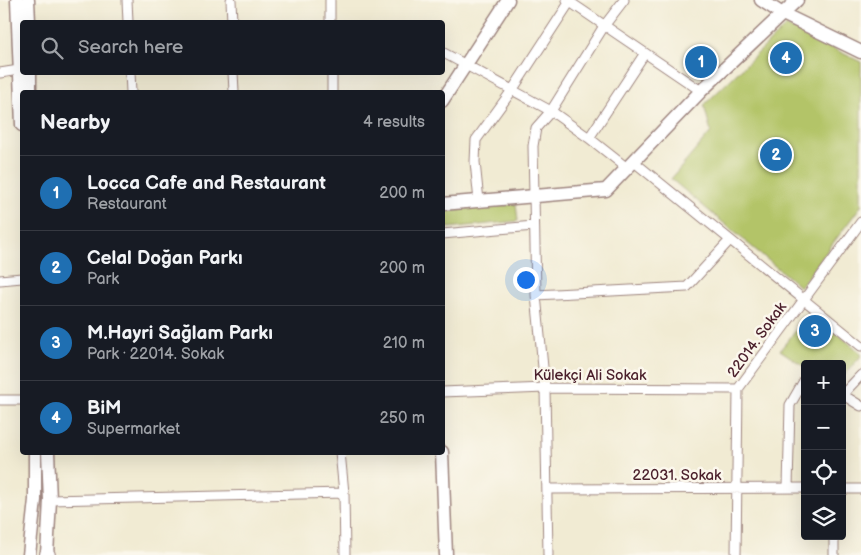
<!DOCTYPE html>
<meta charset="utf-8">
<style>
body{margin:0;font-family:"Balsamiq Sans",sans-serif;background:#20242c;color:#f1f3f6}
.controls{position:absolute;right:15px;bottom:15px;display:grid;overflow:hidden;border-radius:5px;box-shadow:0 5px 20px #0002}
.controls button{width:45px;height:45px;display:grid;place-items:center;padding:0;border:0;border-bottom:1px solid #363941;background:#171b24;color:#f1f3f6;font:25px sans-serif}
.you{position:absolute;left:525px;top:279px;width:18px;height:18px;margin:-12px;border:4px solid #fff;border-radius:50%;background:#1a73e8;box-shadow:0 0 0 8px #1a73e833}
.badge{display:grid;place-items:center;width:32px;height:32px;border-radius:50%;background:#1f6fb2;color:#fff;font-size:16px;font-weight:700}
.pin{position:absolute;translate:-50% -50%;border:2px solid #fff;box-shadow:0 1px 5px #0006}
.list{margin:0;padding:0;list-style:none}
h2{display:flex;justify-content:space-between;align-items:center;height:65px;margin:0;padding:0 20px;font-size:21px}
h2 small{font-size:16px;font-weight:400;color:#9ea1a6}
.list li{display:grid;grid-template-columns:32px 1fr auto;gap:15px;align-items:center;box-sizing:border-box;height:75px;padding:0 20px;border-top:1px solid #363941}
.list b{display:block;font-size:19px;white-space:nowrap}
.list p{margin:0;font-size:16px;white-space:nowrap;color:#9ea1a6}
.list em{font-size:16px;font-style:normal;color:#9ea1a6}
.icon{flex:none;width:28px;height:28px;fill:none;stroke:currentColor;stroke-width:2;stroke-linecap:round;stroke-linejoin:round}
.map{position:relative;flex:none;width:861px;height:555px;overflow:hidden}
.search{position:absolute;background:#171b24;box-shadow:0 5px 20px #0002;left:20px;top:20px;width:425px;height:55px;display:flex;align-items:center;gap:12px;box-sizing:border-box;padding:0 18px;border-radius:5px;color:#9ea1a6;font-size:19px}
.panel{position:absolute;background:#171b24;box-shadow:0 5px 20px #0002;left:20px;top:90px;width:425px;height:365px;border-radius:5px}
.map>svg:first-child{display:block}
.green{fill:#b3c467;stroke:#7e7249}
.lines{fill:none;stroke-linecap:round;stroke-linejoin:round}
.street-casing{stroke:#9e857f;stroke-width:11}
.secondary-casing{stroke:#9e857f;stroke-width:15}
.primary-casing{stroke:#9e857f;stroke-width:16}
.street{stroke:#fff;stroke-width:9}
.secondary{stroke:#fff;stroke-width:12}
.primary{stroke:#fff;stroke-width:14}
.labels{text-anchor:middle;dominant-baseline:central;stroke-width:5;stroke-linejoin:round;paint-order:stroke}
.street-label{font-size:15px;fill:#4a1f2b;stroke:#fbf7ec}
</style>
<div class="map">
<svg width="861" height="555" viewBox="0 0 861 555">
<rect width="100%" height="100%" fill="#fbf7ec"/>
<filter id="ink" filterUnits="userSpaceOnUse"><feTurbulence type="fractalNoise" baseFrequency=".02" numOctaves="2"/><feDisplacementMap in="SourceGraphic" scale="10" xChannelSelector="R" yChannelSelector="G"/><feConvolveMatrix kernelMatrix="1 2 1 2 8 2 1 2 1" color-interpolation-filters="sRGB"/></filter>
<filter id="wash" filterUnits="userSpaceOnUse"><feTurbulence type="fractalNoise" baseFrequency=".0096" numOctaves="4" result="noise"/><feDisplacementMap in="SourceGraphic" scale="20" xChannelSelector="R" yChannelSelector="G"/><feGaussianBlur stdDeviation="1.12" result="paint"/><feColorMatrix in="noise" values="0 0 0 0 0 0 0 0 0 0 0 0 0 0 0 0 0 1.4 0 .05"/><feComposite in="paint" operator="in"/></filter>
<g filter="url(#wash)">
<rect width="100%" height="100%" fill="#f1ebd3"/>
<path class="green" d="M 786,26 L 861,62 L 861,206 L 800,287 L 671,179 L 711,132 L 704,105 Z
M 516,204 L 518,221 L 448,228 L 446,211 Z
M 811,312 L 861,353 L 861,356 L 842,378 L 842,364 L 805,364 L 805,367 L 780,350 Z"/>
</g>
<g filter="url(#ink)">
<g class="lines">
<defs>
<path id="street" d="M 127,0 L 128,22
M 231,0 L 232,22
M 330,0 L 330,22
M 567,0 L 701,91
M 442,52 L 551,111 L 589,138 L 627,168
M 130,72 L 131,92
M 233,72 L 234,92
M 332,72 L 332,92
M 0,73 L 19,70
M 589,138 L 645,53
M 633,161 L 861,346
M 479,201 L 475,162 L 476,140 L 513,89 L 571,0
M 442,234 L 534,226
M 0,280 L 22,278
M 536,295 L 687,287 L 730,240
M 442,392 L 545,388 L 738,389
M 842,395 L 861,375
M 843,395 L 861,406
M 0,400 L 22,400
M 340,452 L 344,493 L 345,555
M 788,488 L 790,405 L 805,379
M 548,489 L 805,488
M 842,489 L 861,489
M 50,500 L 344,493
M 548,555 L 545,388 L 536,295 L 533,146 L 536,128 L 551,111 L 604,26 L 624,0
M 736,555 L 738,389 L 861,222
M 834,555 L 834,536"/>
<path id="secondary" d="M 17,0 L 22,125
M 28,0 L 29,22
M 761,0 L 781,13 L 861,52
M 30,72 L 30,92
M 442,101 L 508,0
M 442,204 L 606,190 L 701,91 L 797,0
M 442,452 L 446,555
M 29,555 L 35,500 L 35,452
M 47,555 L 50,500 L 48,452"/>
<path id="primary" d="M 47,554 L 48,555"/>
</defs>
<use href="#street" class="street-casing"/>
<use href="#secondary" class="secondary-casing"/>
<use href="#primary" class="primary-casing"/>
<use href="#street" class="street"/>
<use href="#secondary" class="secondary"/>
<use href="#primary" class="primary"/>
</g>
</g>
<g class="labels">
<g class="street-label">
<text transform="translate(757 340) rotate(-54)">22014. Sokak</text>
<text x="590" y="375">Külekçi Ali Sokak</text>
<text x="677" y="475">22031. Sokak</text>
</g>
</g>
</svg>
<div class="controls">
<button>+</button>
<button>−</button>
<button><svg class="icon" aria-label="locate" viewBox="0 0 24 24"><circle cx="12" cy="12" r="6"/><path d="M12 2v4M12 18v4M2 12h4M18 12h4"/></svg></button>
<button><svg class="icon" aria-label="layers" viewBox="0 0 24 24"><path d="M12 4l9 5-9 5-9-5zM3 14l9 5 9-5"/></svg></button>
</div>
<div class="you"></div>
<div class="pin badge" style="left:701px;top:62px">1</div>
<div class="pin badge" style="left:776px;top:155px">2</div>
<div class="pin badge" style="left:815px;top:331px">3</div>
<div class="pin badge" style="left:786px;top:58px">4</div>
<div class="search"><svg class="icon" aria-label="search" viewBox="0 0 24 24"><circle cx="10" cy="10" r="6"/><path d="M15 15l6 6"/></svg>Search here</div>
<section class="panel">
<h2>Nearby<small>4 results</small></h2>
<ul class="list">
<li><span class="badge">1</span><div><b>Locca Cafe and Restaurant</b><p>Restaurant</p></div><em>200 m</em></li>
<li><span class="badge">2</span><div><b>Celal Doğan Parkı</b><p>Park</p></div><em>200 m</em></li>
<li><span class="badge">3</span><div><b>M.Hayri Sağlam Parkı</b><p>Park · 22014. Sokak</p></div><em>210 m</em></li>
<li><span class="badge">4</span><div><b>BiM</b><p>Supermarket</p></div><em>250 m</em></li>
</ul>
</section>
</div>
